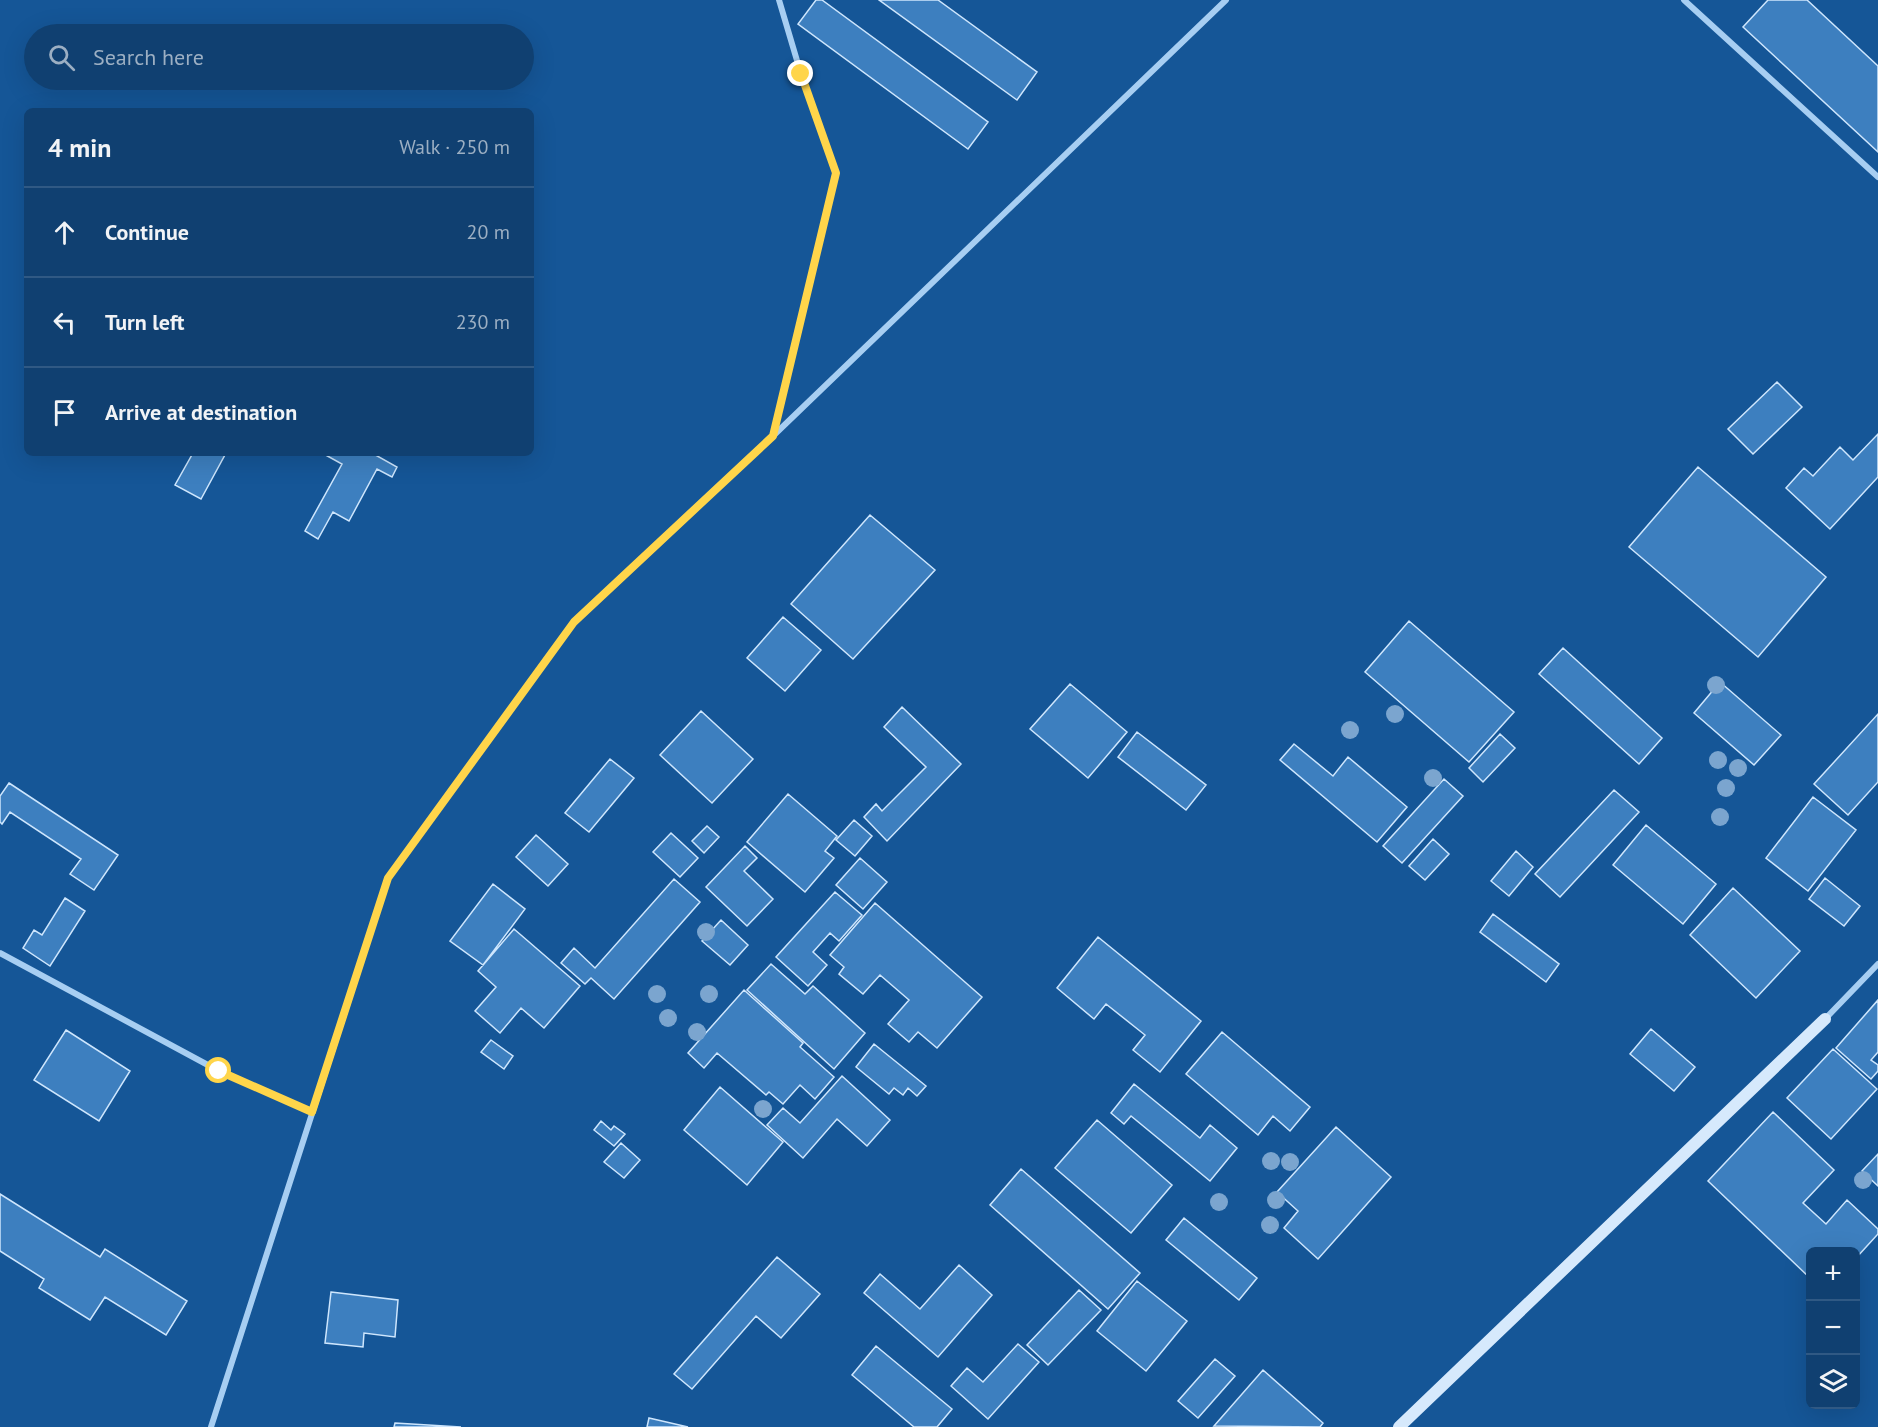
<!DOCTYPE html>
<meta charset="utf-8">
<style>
body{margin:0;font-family:"PT Sans",sans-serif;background:#1e4b79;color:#f1f3f6}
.controls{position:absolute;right:18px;bottom:18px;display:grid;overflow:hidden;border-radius:9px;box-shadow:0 6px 24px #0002}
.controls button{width:54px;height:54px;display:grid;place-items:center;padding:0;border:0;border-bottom:2px solid #305984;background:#104071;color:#f1f3f6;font:30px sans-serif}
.stop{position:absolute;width:18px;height:18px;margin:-14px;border:4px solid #ffd54a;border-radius:50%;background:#fff}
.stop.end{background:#ffd54a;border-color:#fff;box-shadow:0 2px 6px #0008}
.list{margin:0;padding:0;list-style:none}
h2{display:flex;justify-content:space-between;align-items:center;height:78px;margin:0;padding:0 24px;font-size:26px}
h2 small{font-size:20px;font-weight:400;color:#9cafc3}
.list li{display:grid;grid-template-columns:39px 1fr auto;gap:18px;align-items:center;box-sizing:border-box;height:90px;padding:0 24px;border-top:2px solid #305984}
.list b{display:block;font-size:22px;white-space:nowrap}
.list em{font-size:20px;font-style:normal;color:#9cafc3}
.icon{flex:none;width:33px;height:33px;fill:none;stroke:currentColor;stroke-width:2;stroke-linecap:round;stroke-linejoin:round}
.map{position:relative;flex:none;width:1878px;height:1427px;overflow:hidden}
.search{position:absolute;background:#104071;box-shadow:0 6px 24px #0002;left:24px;top:24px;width:510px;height:66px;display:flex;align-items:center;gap:15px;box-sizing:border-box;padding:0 21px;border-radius:33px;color:#9cafc3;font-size:22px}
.panel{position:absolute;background:#104071;box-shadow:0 6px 24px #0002;left:24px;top:108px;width:510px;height:348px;border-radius:9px}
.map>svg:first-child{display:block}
.building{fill:#3d7fbf;stroke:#cee6fd;stroke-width:1.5}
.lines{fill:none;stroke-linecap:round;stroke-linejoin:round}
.street{stroke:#a7cef2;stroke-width:6}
.secondary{stroke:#d6e9fc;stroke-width:12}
.tree{fill:#7ba5cf}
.route{stroke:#ffd54a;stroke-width:8}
</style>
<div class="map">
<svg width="1878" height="1427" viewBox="0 0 1878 1427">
<rect width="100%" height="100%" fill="#155697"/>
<path class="building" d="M 816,0 L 822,0 L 988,122 L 968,149 L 798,24 Z
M 879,0 L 938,0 L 1037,72 L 1017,100 Z
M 1768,0 L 1807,0 L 1878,66 L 1878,152 L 1743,27 Z
M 1777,382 L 1802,407 L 1753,454 L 1728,429 Z
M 1878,434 L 1878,477 L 1830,529 L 1786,488 L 1804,468 L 1813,476 L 1840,447 L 1853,460 Z
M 193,453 L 226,453 L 201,499 L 175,485 Z
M 322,453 L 372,453 L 397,467 L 392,477 L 377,469 L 349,521 L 333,512 L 318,539 L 305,531 L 342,464 Z
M 1698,467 L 1826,577 L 1758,657 L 1629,547 Z
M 870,515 L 935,570 L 853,659 L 791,604 Z
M 783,617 L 821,650 L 785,691 L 747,658 Z
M 1409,621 L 1514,712 L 1469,762 L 1365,672 Z
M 1563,648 L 1662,738 L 1639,764 L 1539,674 Z
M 1720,682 L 1781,735 L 1754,765 L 1694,713 Z
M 1070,684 L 1127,732 L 1088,778 L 1030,729 Z
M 902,707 L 961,764 L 887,841 L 864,817 L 876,804 L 882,811 L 926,767 L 884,727 Z
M 701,711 L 753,759 L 712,803 L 660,755 Z
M 1878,714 L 1878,782 L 1848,815 L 1814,784 Z
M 1137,732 L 1206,785 L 1186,810 L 1118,757 Z
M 1500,734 L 1515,748 L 1483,782 L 1469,768 Z
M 1294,744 L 1333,776 L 1348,757 L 1407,807 L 1377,842 L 1280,760 Z
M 610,759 L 634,778 L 589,832 L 565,813 Z
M 1444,779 L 1463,796 L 1402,863 L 1383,846 Z
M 9,783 L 118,855 L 94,890 L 70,874 L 81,859 L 10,812 L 2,824 L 0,822 L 0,796 Z
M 1614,790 L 1639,812 L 1560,897 L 1535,874 Z
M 788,794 L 837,836 L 825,851 L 834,858 L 805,892 L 747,842 Z
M 1813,797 L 1856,830 L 1808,891 L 1766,858 Z
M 854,820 L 872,836 L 855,856 L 836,840 Z
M 1646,825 L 1716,884 L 1683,924 L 1613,865 Z
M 707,826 L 719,837 L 704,853 L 692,841 Z
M 671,833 L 698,858 L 680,877 L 653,852 Z
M 536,835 L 568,864 L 548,886 L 516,857 Z
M 1433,839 L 1449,854 L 1425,880 L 1409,866 Z
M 745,846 L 757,858 L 744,871 L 773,899 L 747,926 L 706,887 Z
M 1516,851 L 1533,867 L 1509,896 L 1491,881 Z
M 860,858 L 887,882 L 863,909 L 836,885 Z
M 1825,878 L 1860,906 L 1844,926 L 1809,899 Z
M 674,879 L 700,902 L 614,999 L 591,978 L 585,984 L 561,963 L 574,948 L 595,968 Z
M 493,884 L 525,909 L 483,965 L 450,941 Z
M 1733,888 L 1800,951 L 1756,998 L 1690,935 Z
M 835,892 L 862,915 L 839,941 L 830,933 L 813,952 L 827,965 L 808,986 L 776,957 Z
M 65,898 L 85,911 L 50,966 L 23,948 L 34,930 L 42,935 Z
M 875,903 L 982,997 L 937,1048 L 918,1032 L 909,1042 L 888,1024 L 909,1000 L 880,975 L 863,994 L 839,974 L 844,967 L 830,955 Z
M 1493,914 L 1559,964 L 1546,982 L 1480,932 Z
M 721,920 L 748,945 L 730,965 L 702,941 Z
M 514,929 L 580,986 L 544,1028 L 521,1008 L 500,1033 L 475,1011 L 496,987 L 478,971 Z
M 1098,937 L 1201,1021 L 1160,1072 L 1133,1050 L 1145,1035 L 1106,1004 L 1094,1019 L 1057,988 Z
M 771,964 L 805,994 L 813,986 L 865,1033 L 834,1069 L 747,990 Z
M 744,990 L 803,1043 L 800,1047 L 834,1077 L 815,1099 L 800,1085 L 783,1104 L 769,1092 L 766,1095 L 717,1053 L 704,1068 L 688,1053 Z
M 1878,1000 L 1878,1052 L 1871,1060 L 1878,1065 L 1878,1071 L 1871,1079 L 1836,1048 Z
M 1651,1029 L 1695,1067 L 1674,1091 L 1630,1054 Z
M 66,1030 L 130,1071 L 99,1121 L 34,1080 Z
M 1222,1032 L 1310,1107 L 1290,1131 L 1273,1116 L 1258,1135 L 1186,1074 Z
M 491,1040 L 513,1056 L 504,1069 L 481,1052 Z
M 874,1044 L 926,1086 L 917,1096 L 908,1088 L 903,1095 L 894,1088 L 889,1094 L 856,1067 Z
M 1833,1049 L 1877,1089 L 1831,1139 L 1787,1098 Z
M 842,1076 L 890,1120 L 867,1146 L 837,1119 L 803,1158 L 767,1125 L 783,1108 L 800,1123 Z
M 1134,1084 L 1200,1138 L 1210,1125 L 1237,1148 L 1210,1181 L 1131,1116 L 1124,1124 L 1111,1113 Z
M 720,1087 L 783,1142 L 747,1185 L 684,1130 Z
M 1773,1112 L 1834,1170 L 1803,1203 L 1826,1224 L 1847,1200 L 1878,1229 L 1878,1234 L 1856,1258 L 1856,1252 L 1810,1252 L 1810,1278 L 1708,1181 Z
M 1097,1120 L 1172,1185 L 1131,1233 L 1055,1168 Z
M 601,1121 L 611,1130 L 614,1126 L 625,1134 L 614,1146 L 594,1130 Z
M 1336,1127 L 1391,1177 L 1318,1259 L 1284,1228 L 1298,1211 L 1277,1192 Z
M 621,1143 L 640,1160 L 624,1178 L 604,1162 Z
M 1878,1154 L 1878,1186 L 1862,1171 Z
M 1021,1169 L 1140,1273 L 1108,1309 L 990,1205 Z
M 0,1194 L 100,1257 L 105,1249 L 187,1301 L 166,1335 L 105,1297 L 90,1320 L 39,1288 L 44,1279 L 0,1251 Z
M 1184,1218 L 1257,1278 L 1239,1300 L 1166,1240 Z
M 777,1257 L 820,1294 L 781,1338 L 756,1316 L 692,1389 L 674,1374 Z
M 959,1265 L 992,1295 L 938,1357 L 864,1293 L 880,1274 L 920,1309 Z
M 1137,1281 L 1187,1321 L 1146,1371 L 1097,1331 Z
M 1079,1290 L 1101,1310 L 1048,1365 L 1027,1345 Z
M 331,1292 L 398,1300 L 395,1337 L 364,1333 L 363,1347 L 325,1343 Z
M 1018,1344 L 1039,1362 L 988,1419 L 951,1386 L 967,1368 L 983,1382 Z
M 876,1346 L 952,1409 L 937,1427 L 914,1427 L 852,1375 Z
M 1215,1359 L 1235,1376 L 1198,1418 L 1178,1401 Z
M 1263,1370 L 1323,1423 L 1320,1427 L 1214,1426 Z
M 649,1418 L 688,1427 L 647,1427 Z
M 395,1423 L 461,1427 L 394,1427 Z"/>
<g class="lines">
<path class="street" d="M 1684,0 L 1878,177
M 773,436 L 836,173 L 801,74 L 779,0
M 0,953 L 219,1071 L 312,1112
M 1825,1019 L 1878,964
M 211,1427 L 388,878 L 574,622 L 773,436 L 1226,0"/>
<path class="secondary" d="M 1399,1427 L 1825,1019"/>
</g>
<g class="tree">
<circle cx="1716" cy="685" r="9"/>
<circle cx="1395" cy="714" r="9"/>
<circle cx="1350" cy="730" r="9"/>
<circle cx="1718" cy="760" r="9"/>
<circle cx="1738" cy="768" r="9"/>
<circle cx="1433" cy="778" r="9"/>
<circle cx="1726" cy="788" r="9"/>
<circle cx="1720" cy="817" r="9"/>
<circle cx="706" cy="932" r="9"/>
<circle cx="657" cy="994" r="9"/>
<circle cx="709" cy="994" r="9"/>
<circle cx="668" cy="1018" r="9"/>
<circle cx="697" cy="1032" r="9"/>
<circle cx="763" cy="1109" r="9"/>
<circle cx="1271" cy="1161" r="9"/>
<circle cx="1290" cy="1162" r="9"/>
<circle cx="1863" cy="1180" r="9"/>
<circle cx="1276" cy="1200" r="9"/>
<circle cx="1219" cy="1202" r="9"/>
<circle cx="1270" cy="1225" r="9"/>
</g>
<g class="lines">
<path class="route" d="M 219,1071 L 312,1112 L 388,878 L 574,622 L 773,436 L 836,173 L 801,74"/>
</g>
</svg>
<div class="controls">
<button>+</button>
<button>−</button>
<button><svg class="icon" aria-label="layers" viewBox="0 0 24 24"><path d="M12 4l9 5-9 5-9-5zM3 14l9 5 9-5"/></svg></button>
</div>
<div class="stop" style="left:219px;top:1071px"></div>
<div class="stop end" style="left:801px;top:74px"></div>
<div class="search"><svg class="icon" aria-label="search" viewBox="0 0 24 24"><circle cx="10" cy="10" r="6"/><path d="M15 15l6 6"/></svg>Search here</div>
<section class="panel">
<h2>4 min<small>Walk · 250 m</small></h2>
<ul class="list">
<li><svg class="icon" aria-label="ahead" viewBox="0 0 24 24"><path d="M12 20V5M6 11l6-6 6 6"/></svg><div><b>Continue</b></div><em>20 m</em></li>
<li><svg class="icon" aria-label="left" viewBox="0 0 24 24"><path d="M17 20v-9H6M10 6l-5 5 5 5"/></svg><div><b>Turn left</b></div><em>230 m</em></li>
<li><svg class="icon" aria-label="arrive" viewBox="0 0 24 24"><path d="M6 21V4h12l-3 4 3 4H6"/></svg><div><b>Arrive at destination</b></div></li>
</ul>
</section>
</div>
